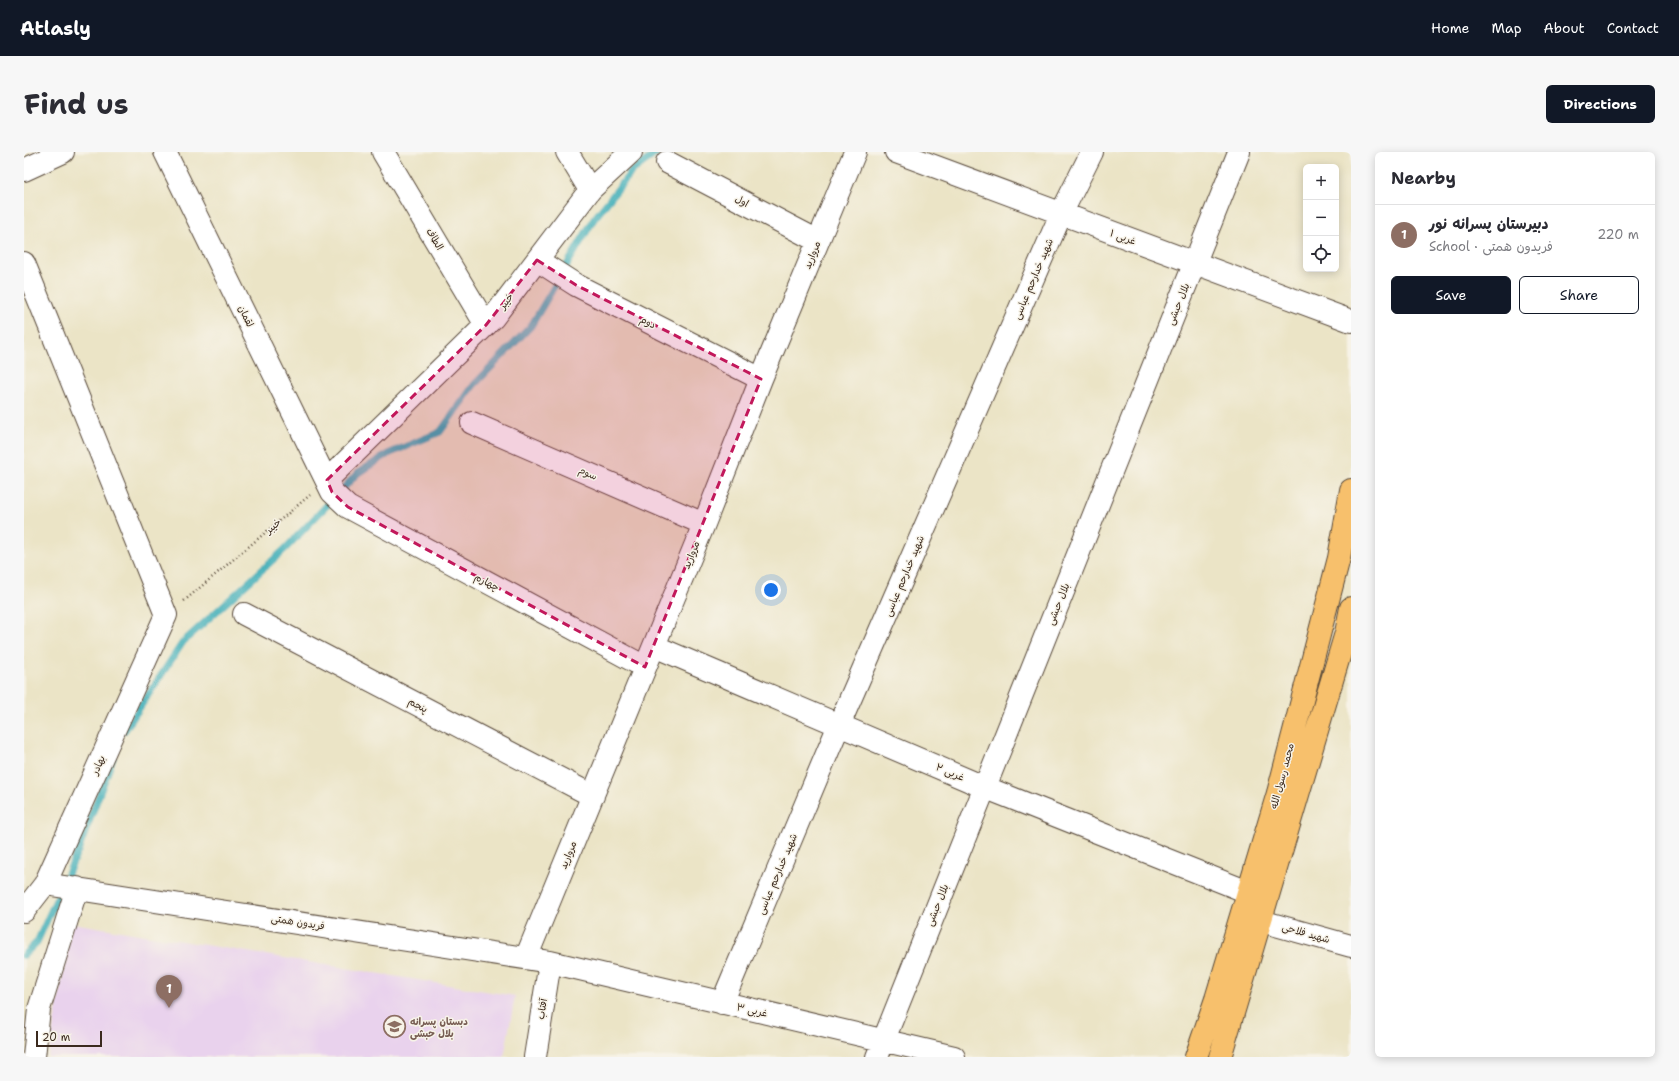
<!DOCTYPE html>
<meta charset="utf-8">
<style>
body{margin:0;font-family:"Shantell Sans","Playpen Sans Arabic",sans-serif;background:#f7f7f7;color:#2b2b33}
.controls{position:absolute;right:12px;top:12px;display:grid;overflow:hidden;border-radius:6px;box-shadow:0 2px 10px #0003}
.controls button{width:36px;height:36px;display:grid;place-items:center;padding:0;border:0;border-bottom:1px solid #e1e1e2;background:#fff;color:#2b2b33;font:20px sans-serif}
.scale{position:absolute;left:12px;bottom:10px;width:66px;box-sizing:border-box;padding-left:4px;border:2px solid #3b2a1e;border-top:0;font-size:11px;line-height:14px;white-space:nowrap;color:#3b2a1e;-webkit-text-stroke:3px #f7f3e8;paint-order:stroke}
.you{position:absolute;left:747px;top:438px;width:14px;height:14px;margin:-10px;border:3px solid #fff;border-radius:50%;background:#1a73e8;box-shadow:0 0 0 6px #1a73e833}
.badge{display:grid;place-items:center;width:26px;height:26px;border-radius:50%;background:#111827;color:#fff;font-size:13px;font-weight:700}
.pin{position:absolute;translate:-50% -33px;filter:drop-shadow(0 1px 2px #0008)}
.pin::after{content:'';position:absolute;top:21px;width:14px;height:12px;background:inherit;clip-path:polygon(0 0,100% 0,50% 100%)}
.list{margin:0;padding:0;list-style:none}
h2{display:flex;justify-content:space-between;align-items:center;height:52px;margin:0;padding:0 16px;font-size:17px}
h2 small{font-size:13px;font-weight:400;color:#7c7c81}
.list li{display:grid;grid-template-columns:26px 1fr auto;gap:12px;align-items:center;box-sizing:border-box;height:60px;padding:0 16px;border-top:1px solid #e1e1e2}
.list b{display:block;font-size:15px;white-space:nowrap}
.list p{margin:0;font-size:13px;white-space:nowrap;color:#7c7c81}
.list em{font-size:13px;font-style:normal;color:#7c7c81}
.actions{display:flex;gap:8px;padding:12px 16px}
.actions a{flex:1;padding:9px 0;border:1px solid #111827;border-radius:6px;text-align:center;font-size:14px;color:#111827}
.actions .main{background:#111827;color:#fff}
.icon{flex:none;width:22px;height:22px;fill:none;stroke:currentColor;stroke-width:2;stroke-linecap:round;stroke-linejoin:round}
.map{position:relative;flex:none;width:1327px;height:905px;overflow:hidden;border-radius:6px}
header{display:flex;align-items:center;gap:24px;box-sizing:border-box;height:56px;padding:0 20px;background:#111827;color:#fff}
header strong{font-size:19px}
nav{display:flex;gap:22px;margin-inline-start:auto;font-size:14px}
.intro{display:flex;align-items:center;justify-content:space-between;box-sizing:border-box;height:96px;padding:0 24px}
h1{margin:0;font-size:28px}
.button{padding:10px 18px;border-radius:6px;background:#111827;color:#fff;font-size:14px;font-weight:700}
main{display:flex;gap:24px;padding:0 24px}
aside{flex:1;background:#fff;border-radius:6px;box-shadow:0 2px 10px #0003}
.map>svg:first-child{display:block}
.built{fill:#e9d2ed}
.lines{fill:none;stroke-linecap:round;stroke-linejoin:round}
.stream{stroke:#3cadb8;stroke-width:7}
.minor-casing{stroke:#554637;stroke-width:24}
.major-casing{stroke:#554637;stroke-width:24}
.path{stroke:#554637;stroke-width:2.5;stroke-dasharray:1 3;stroke-linecap:butt}
.minor{stroke:#fff;stroke-width:22}
.major{stroke:#f7c06c;stroke-width:22}
.marked{fill:#c2185b;fill-opacity:0.2;stroke:#c2185b;stroke-width:3;stroke-dasharray:8 5;stroke-linejoin:round}
.labels{text-anchor:middle;dominant-baseline:central;stroke-width:3;stroke-linejoin:round;paint-order:stroke}
.street-label{font-size:10px;fill:#3b2a1e;stroke:#f7f3e8}
.education-label{font-size:10px;font-weight:bold;fill:#785e54;stroke:#f7f3e8;text-anchor:start}
</style>
<header>
<strong>Atlasly</strong>
<nav><a>Home</a><a>Map</a><a>About</a><a>Contact</a></nav>
</header>
<div class="intro"><h1>Find us</h1><a class="button">Directions</a></div>
<main>
<div class="map">
<svg width="1327" height="905" viewBox="0 0 1327 905">
<rect width="100%" height="100%" fill="#f7f3e8"/>
<filter id="ink" filterUnits="userSpaceOnUse"><feTurbulence type="fractalNoise" baseFrequency=".025" numOctaves="2"/><feDisplacementMap in="SourceGraphic" scale="8" xChannelSelector="R" yChannelSelector="G"/><feConvolveMatrix kernelMatrix="1 2 1 2 8 2 1 2 1" color-interpolation-filters="sRGB"/></filter>
<filter id="wash" filterUnits="userSpaceOnUse"><feTurbulence type="fractalNoise" baseFrequency=".012" numOctaves="4" result="noise"/><feDisplacementMap in="SourceGraphic" scale="16" xChannelSelector="R" yChannelSelector="G"/><feGaussianBlur stdDeviation="0.9" result="paint"/><feColorMatrix in="noise" values="0 0 0 0 0 0 0 0 0 0 0 0 0 0 0 0 0 1.4 0 .05"/><feComposite in="paint" operator="in"/></filter>
<g filter="url(#wash)">
<rect width="100%" height="100%" fill="#ebe4c6"/>
<path class="built" d="M 48,771 L 491,844 L 480,905 L 24,905 Z"/>
<g class="lines">
<path class="stream" d="M 101,578 L 159,490 L 261,397 L 334,321 L 364,302 L 416,280 L 450,233 L 507,174 L 570,67 L 608,19 L 634,0
M 0,803 L 13,790 L 54,699 L 89,606"/>
</g>
</g>
<g filter="url(#ink)">
<g class="lines">
<defs>
<path id="minor" d="M 141,0 L 308,340 L 324,355 L 621,515
M 359,0 L 462,173
M 543,0 L 566,38
M 872,0 L 1327,169
M 643,10 L 794,89
M 0,18 L 39,0
M 513,108 L 552,133 L 737,227
M 0,111 L 142,463 L 21,732 L 0,759
M 448,271 L 680,372
M 303,328 L 469,166 L 566,38 L 607,0
M 220,462 L 569,644
M 630,494 L 960,635 L 1224,740
M 21,732 L 526,810 L 930,905
M 1237,769 L 1327,794
M 502,806 L 680,372 L 737,227 L 831,0
M 698,851 L 815,573 L 1037,62 L 1068,0
M 10,905 L 15,857 L 53,736
M 511,905 L 526,810
M 853,905 L 1215,0"/>
<path id="major" d="M 1172,905 L 1192,847 L 1254,641 L 1315,406 L 1327,338
M 1196,905 L 1322,481 L 1327,456"/>
</defs>
<use href="#minor" class="minor-casing"/>
<use href="#major" class="major-casing"/>
<path class="path" d="M 160,449 L 286,343"/>
<use href="#minor" class="minor"/>
<use href="#major" class="major"/>
</g>
</g>
<path class="marked" d="M 513,108 L 552,133 L 737,227 L 621,515 L 324,355 L 308,340 L 303,328 L 462,173 Z"/>
<defs>
<symbol id="school-ring" viewBox="-11 -11 22 22"><circle r="9.5" fill="#f7f3e8" stroke="#8d6e63" stroke-width="1.5"/><path d="M0-5L7-2L0 1L-7-2ZM-4 1L0 2.5L4 1V4Q0 6-4 4Z" fill="#8d6e63"/></symbol>
</defs>
<g fill-rule="evenodd">
<use href="#school-ring" x="358" y="862" width="25" height="25"/>
</g>
<g class="labels">
<g class="street-label">
<text transform="translate(718 49) rotate(28)">اول</text>
<text transform="translate(1099 85) rotate(20)">۱ غربی</text>
<text transform="translate(411 87) rotate(59)">الطاف</text>
<text transform="translate(788 103) rotate(-68)">مروارید</text>
<text transform="translate(1009 127) rotate(-67)">شهید خدارحم عباسی</text>
<text transform="translate(482 149) rotate(-53)">خیبر</text>
<text transform="translate(1154 152) rotate(-68)">بلال حبشی</text>
<text transform="translate(222 164) rotate(64)">لقمان</text>
<text transform="translate(624 170) rotate(27)">دوم</text>
<text transform="translate(564 321) rotate(24)">سوم</text>
<text transform="translate(249 374) rotate(-40)">خیبر</text>
<text transform="translate(667 403) rotate(-68)">مروارید</text>
<text transform="translate(880 424) rotate(-67)">شهید خدارحم عباسی</text>
<text transform="translate(463 430) rotate(28)">چهارم</text>
<text transform="translate(1034 452) rotate(-68)">بلال حبشی</text>
<text transform="translate(394 553) rotate(28)">پنجم</text>
<text transform="translate(74 613) rotate(-66)">بهادر</text>
<text transform="translate(926 620) rotate(23)">۲ غربی</text>
<text transform="translate(1258 624) rotate(-75)">محمد رسول الله</text>
<text transform="translate(544 703) rotate(-68)">مروارید</text>
<text transform="translate(753 722) rotate(-67)">شهید خدارحم عباسی</text>
<text transform="translate(913 753) rotate(-68)">بلال حبشی</text>
<text transform="translate(274 770) rotate(9)">فریدون همتی</text>
<text transform="translate(1282 781) rotate(16)">شهید فلاحی</text>
<text transform="translate(518 857) rotate(-81)">آفتاب</text>
<text transform="translate(728 858) rotate(13)">۳ غربی</text>
</g>
<g class="education-label">
<text x="386" y="869">دبستان پسرانه<tspan x="386" dy="12">بلال حبشی</tspan></text>
</g>
</g>
</svg>
<div class="controls">
<button>+</button>
<button>−</button>
<button><svg class="icon" aria-label="locate" viewBox="0 0 24 24"><circle cx="12" cy="12" r="6"/><path d="M12 2v4M12 18v4M2 12h4M18 12h4"/></svg></button>
</div>
<div class="scale">20 m</div>
<div class="you"></div>
<div class="pin badge" style="left:145px;top:856px;background:#8d6e63">1</div>
</div>
<aside>
<h2>Nearby<small></small></h2>
<ul class="list">
<li><span class="badge" style="background:#8d6e63">1</span><div><b>دبیرستان پسرانه نور</b><p>School · فریدون همتی</p></div><em>220 m</em></li>
</ul>
<div class="actions"><a class="main">Save</a><a>Share</a></div>
</aside>
</main>
